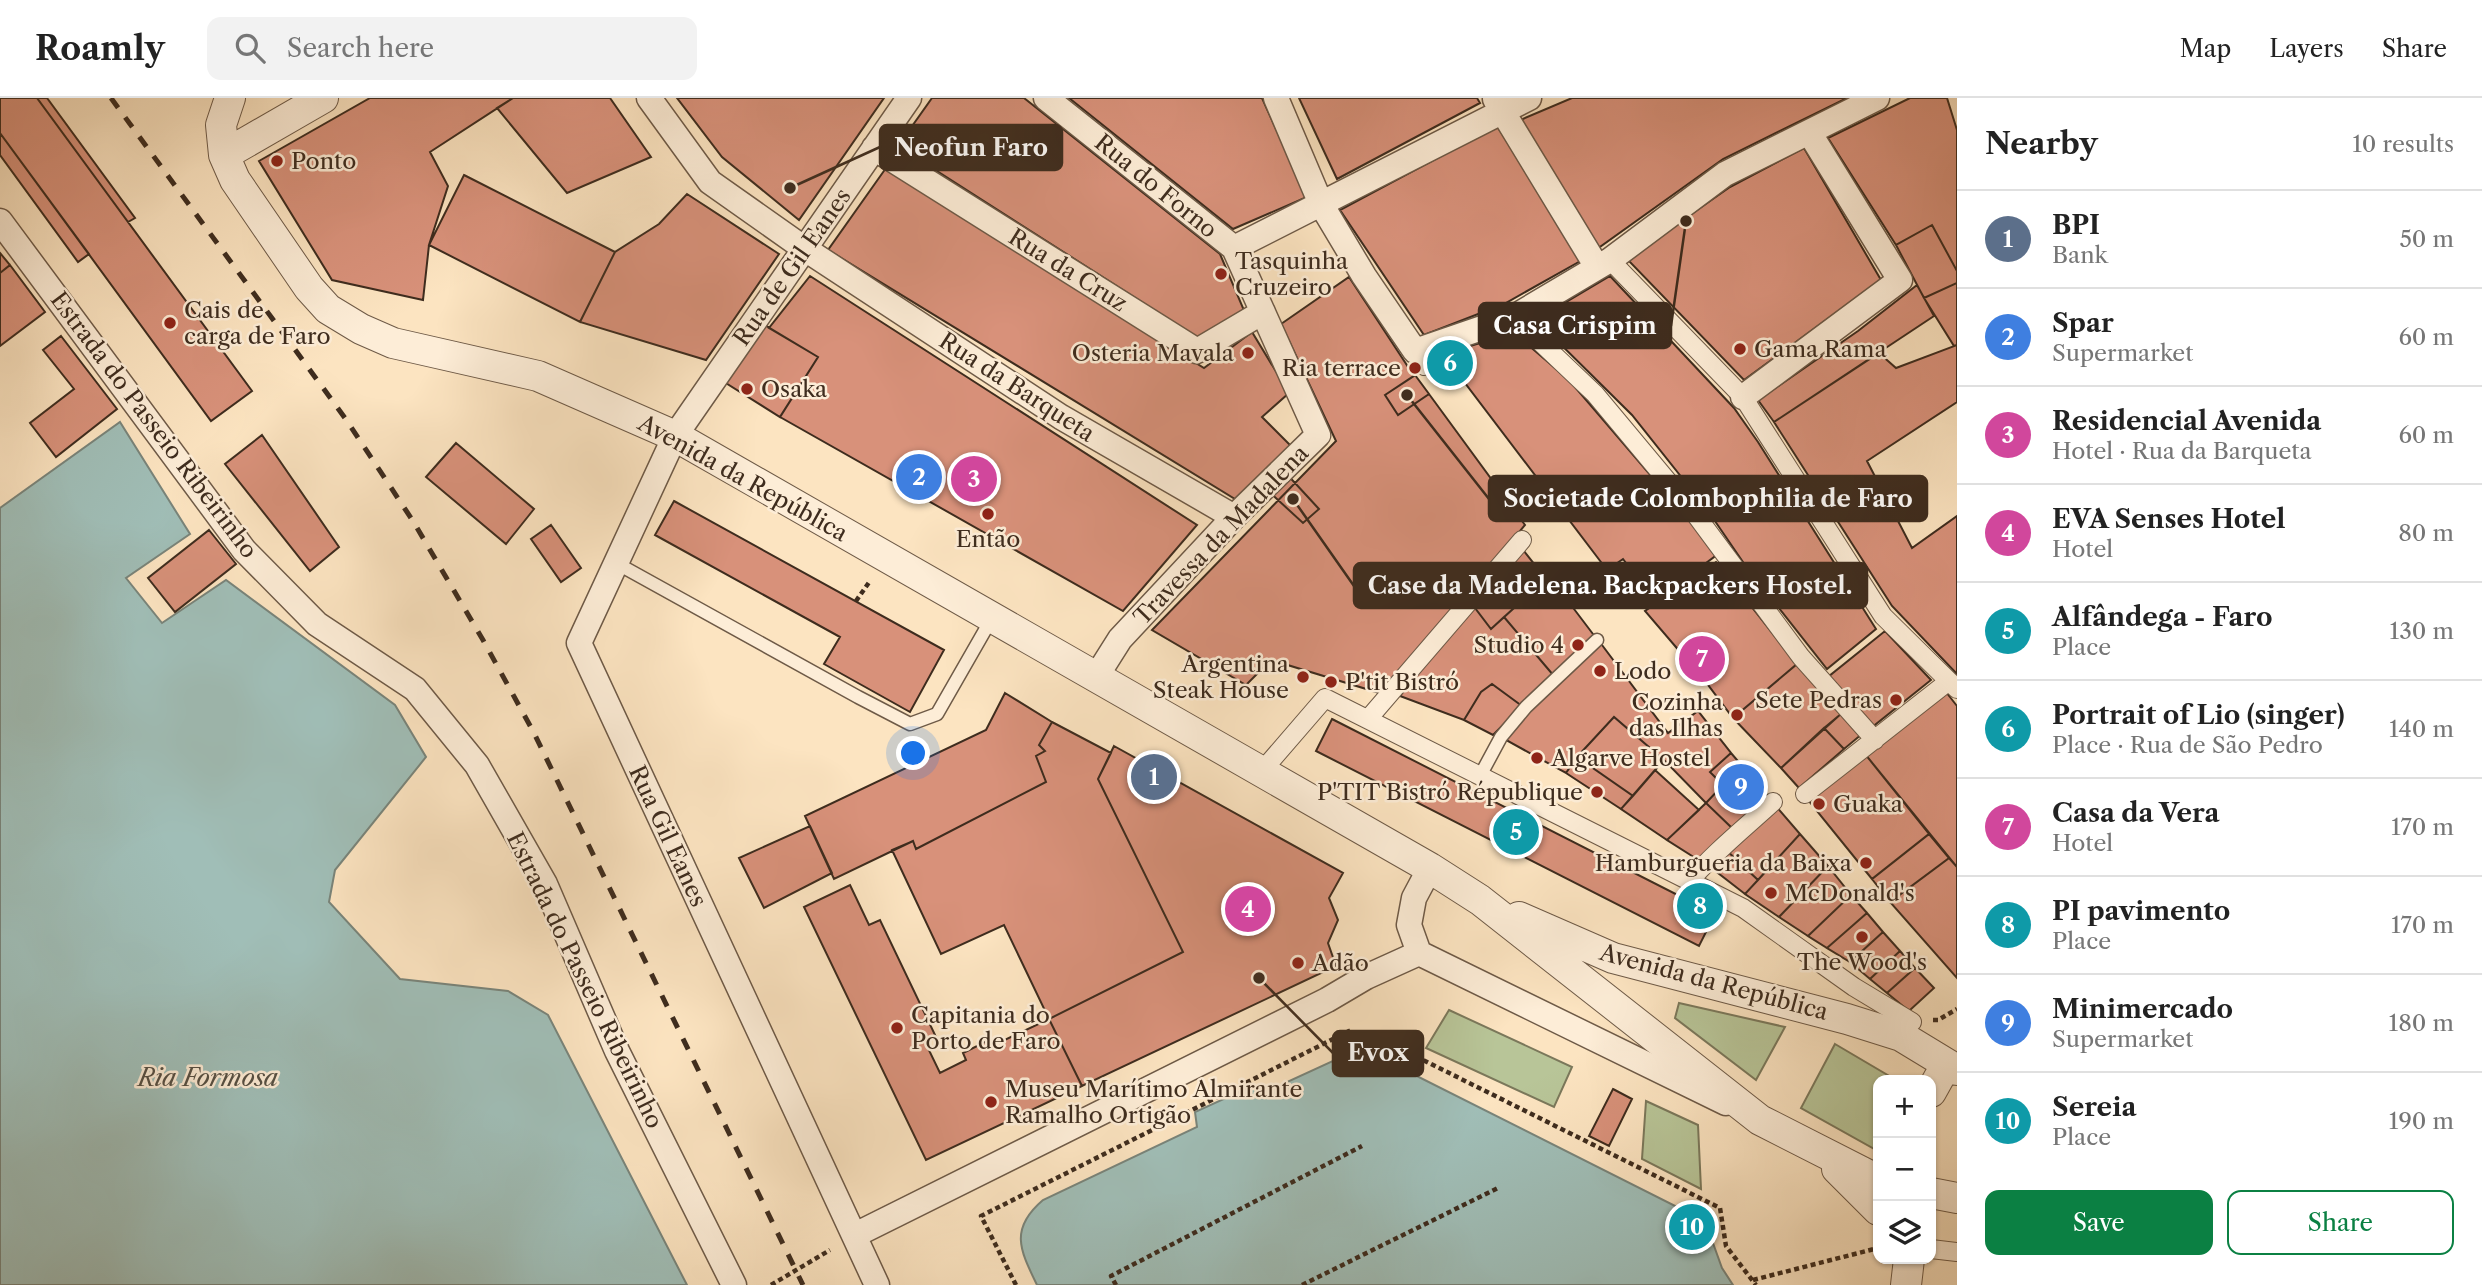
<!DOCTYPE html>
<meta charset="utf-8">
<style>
body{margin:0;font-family:"Libre Caslon Text",serif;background:#f2f2f2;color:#222}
.controls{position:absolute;right:21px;bottom:21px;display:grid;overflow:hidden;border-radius:14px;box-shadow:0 2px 5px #0004}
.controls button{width:63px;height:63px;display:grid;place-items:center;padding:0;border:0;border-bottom:2px solid #e0e0e0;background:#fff;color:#222;font:35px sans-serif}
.you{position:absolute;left:914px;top:656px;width:24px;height:24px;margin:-18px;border:5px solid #fff;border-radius:50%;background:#1a73e8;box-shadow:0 0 0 10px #1a73e833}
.badge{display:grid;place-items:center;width:46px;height:46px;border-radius:50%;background:#0b8043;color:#fff;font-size:23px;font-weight:700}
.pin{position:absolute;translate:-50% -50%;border:4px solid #fff;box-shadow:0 2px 7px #0006}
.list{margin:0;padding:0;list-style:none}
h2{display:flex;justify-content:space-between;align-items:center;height:91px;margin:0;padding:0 28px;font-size:30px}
h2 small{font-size:23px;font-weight:400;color:#767676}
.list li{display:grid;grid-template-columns:46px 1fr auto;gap:21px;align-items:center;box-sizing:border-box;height:98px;padding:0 28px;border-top:2px solid #e0e0e0}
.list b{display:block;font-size:26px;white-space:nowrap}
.list p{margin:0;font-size:23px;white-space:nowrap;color:#767676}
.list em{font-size:23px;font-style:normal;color:#767676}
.actions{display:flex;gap:14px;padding:21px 28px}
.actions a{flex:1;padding:16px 0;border:2px solid #0b8043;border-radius:14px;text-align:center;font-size:24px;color:#0b8043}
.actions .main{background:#0b8043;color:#fff}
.icon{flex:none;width:38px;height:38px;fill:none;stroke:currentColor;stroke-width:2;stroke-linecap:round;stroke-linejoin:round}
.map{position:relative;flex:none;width:1957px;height:1187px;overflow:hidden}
header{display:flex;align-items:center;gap:42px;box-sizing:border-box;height:98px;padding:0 35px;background:#fff;border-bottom:2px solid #e0e0e0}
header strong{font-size:33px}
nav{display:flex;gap:38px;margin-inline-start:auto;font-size:24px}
.search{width:490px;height:63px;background:#f2f2f2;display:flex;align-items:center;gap:18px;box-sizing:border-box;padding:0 24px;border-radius:14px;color:#767676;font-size:26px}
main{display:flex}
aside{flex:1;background:#fff}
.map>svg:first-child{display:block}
.green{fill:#b8c598;stroke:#7b785b;stroke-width:2}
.water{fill:#a0beb7;stroke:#79847a;stroke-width:2}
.building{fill:#d8917a;stroke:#3e2c1e;stroke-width:2}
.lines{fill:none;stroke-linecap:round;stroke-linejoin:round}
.service-casing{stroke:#6e5a47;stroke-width:15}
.pedestrian-casing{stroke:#6e5a47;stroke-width:20}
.minor-casing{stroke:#6e5a47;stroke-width:27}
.tertiary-casing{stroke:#6e5a47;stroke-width:32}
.path{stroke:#3e2c1e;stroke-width:4.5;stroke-dasharray:5 3.5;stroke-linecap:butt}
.service{stroke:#fdedd7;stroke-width:12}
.pedestrian{stroke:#fdedd7;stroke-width:18}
.minor{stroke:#fdedd7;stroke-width:24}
.tertiary{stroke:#fdedd7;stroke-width:30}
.rail{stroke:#3e2c1e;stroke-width:5;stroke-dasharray:12 12;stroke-linecap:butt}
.poi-dot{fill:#8f2418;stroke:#fdedd7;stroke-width:2.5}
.labels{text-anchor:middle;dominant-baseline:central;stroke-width:5;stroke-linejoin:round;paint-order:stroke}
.poi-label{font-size:23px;fill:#3e2c1e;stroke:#fdedd7;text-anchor:start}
.street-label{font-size:23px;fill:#3e2c1e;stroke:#fdedd7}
.water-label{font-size:24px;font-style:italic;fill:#565044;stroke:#fdedd7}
.leader{fill:none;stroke:#3e2c1e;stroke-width:2.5}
.callout-dot{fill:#3e2c1e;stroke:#fdedd7;stroke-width:2.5}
.callout{fill:#3e2c1e;stroke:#3e2c1e;stroke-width:2.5}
.callout-label{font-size:24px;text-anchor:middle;font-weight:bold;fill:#fff}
</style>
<header>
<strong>Roamly</strong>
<div class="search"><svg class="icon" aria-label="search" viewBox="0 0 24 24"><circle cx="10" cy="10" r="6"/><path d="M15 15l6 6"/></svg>Search here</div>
<nav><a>Map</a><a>Layers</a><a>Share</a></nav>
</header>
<main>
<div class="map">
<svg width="1957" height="1187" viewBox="0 0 1957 1187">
<rect width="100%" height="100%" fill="#fce4c1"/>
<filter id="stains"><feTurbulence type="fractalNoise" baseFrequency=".00286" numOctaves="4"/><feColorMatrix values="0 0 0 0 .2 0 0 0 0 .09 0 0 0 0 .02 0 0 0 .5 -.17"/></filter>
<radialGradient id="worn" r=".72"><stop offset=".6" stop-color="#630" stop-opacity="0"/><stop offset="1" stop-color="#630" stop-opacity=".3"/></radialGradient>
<path class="green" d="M 1679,905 L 1785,929 L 1756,982 L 1675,920 Z
M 1449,912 L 1572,969 L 1554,1009 L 1426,950 Z
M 1835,946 L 1896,982 L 1878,982 L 1878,1053 L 1801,1010 Z
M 1646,1003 L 1698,1027 L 1701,1091 L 1642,1061 Z"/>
<path class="water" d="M 120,324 L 190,436 L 126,480 L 162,525 L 226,482 L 395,607 L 426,659 L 335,772 L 329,804 L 400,881 L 508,893 L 548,917 L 687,1187 L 0,1187 L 0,410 Z
M 1361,950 L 1705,1123 L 1722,1170 L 1733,1187 L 1037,1187 C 1020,1152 1009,1131 1043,1102 L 1197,1029 L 1195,1014 L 1252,988 L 1259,997 Z"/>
<path class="building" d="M 0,0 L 37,0 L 252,293 L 211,323 L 0,35 Z
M 37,0 L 47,0 L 135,120 L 128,124 Z
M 370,0 L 513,0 L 430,54 L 448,88 L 429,147 L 423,202 L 332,182 L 259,63 Z
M 513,0 L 610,0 L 651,59 L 567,95 L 497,10 Z
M 677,0 L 884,0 L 799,122 L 722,59 Z
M 932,0 L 1024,0 L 1220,156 L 1246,217 L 1204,244 L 898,48 Z
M 1069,0 L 1262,0 L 1307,99 L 1233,131 Z
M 1299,0 L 1477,0 L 1480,5 L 1337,81 Z
M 1572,0 L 1847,0 L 1723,61 L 1597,151 L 1518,23 Z
M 1910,0 L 1947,0 L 1957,32 L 1957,173 L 1932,127 L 1896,147 L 1828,40 Z
M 1497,28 L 1584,161 L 1504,206 L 1424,237 L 1340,112 Z
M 0,35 L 89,156 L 78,164 L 0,57 Z
M 1804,50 L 1881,182 L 1744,282 L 1627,161 L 1730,89 Z
M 886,70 L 1204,270 L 1252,234 L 1289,295 L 1262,319 L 1291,348 L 1235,401 L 828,152 Z
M 464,77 L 615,154 L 580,224 L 429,147 Z
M 687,96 L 779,156 L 706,262 L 580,224 L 615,154 L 659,126 Z
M 1932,127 L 1957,173 L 1957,185 L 1924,200 L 1896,147 Z
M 0,155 L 10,167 L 0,175 Z
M 10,167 L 45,214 L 0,248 L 0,175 Z
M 810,178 L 1197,427 L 1123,513 L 780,319 L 818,259 L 769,230 Z
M 1610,178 L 1734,310 L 1758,344 L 1876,531 L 1827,571 L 1745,467 L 1706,410 L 1632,317 L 1536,222 Z
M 1349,179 L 1414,278 L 1385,297 L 1398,317 L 1429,296 L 1525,427 L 1386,597 L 1271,562 L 1246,587 L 1152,532 L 1336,343 L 1281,226 Z
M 1957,185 L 1957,247 L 1954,248 L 1924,200 Z
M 1917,187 L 1934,218 L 1774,324 L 1758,302 L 1858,233 Z
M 758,223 L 818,259 L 780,319 L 721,282 Z
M 1514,235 L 1569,282 L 1718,456 L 1655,503 L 1623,461 L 1607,472 L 1443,256 Z
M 61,238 L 117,311 L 56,359 L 30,325 L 74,291 L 43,252 Z
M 1957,247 L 1957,304 L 1867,363 L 1912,450 L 1957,418 L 1957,576 L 1892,508 L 1774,324 L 1879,255 L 1896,270 Z
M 1415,277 L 1429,296 L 1398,317 L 1385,297 Z
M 262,337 L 339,449 L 310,473 L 225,366 Z
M 456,345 L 534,411 L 506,446 L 426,379 Z
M 1283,372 L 1319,411 L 1303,425 L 1265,390 Z
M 674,403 L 944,552 L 910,614 L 824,566 L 840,539 L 655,437 Z
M 551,427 L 581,470 L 561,484 L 531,441 Z
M 209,432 L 236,466 L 175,514 L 148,480 Z
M 1520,448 L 1546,481 L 1491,531 L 1472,506 Z
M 1716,464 L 1797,566 L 1733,620 L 1705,583 L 1645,513 Z
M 1549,478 L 1596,540 L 1554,578 L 1504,519 Z
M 1472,506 L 1491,531 L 1504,519 L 1554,578 L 1522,608 L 1492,586 L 1481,594 L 1464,622 L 1400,598 Z
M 1885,533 L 1931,582 L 1871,630 L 1828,579 Z
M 1599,543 L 1668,635 L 1698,613 L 1731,655 L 1710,674 L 1723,687 L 1706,705 L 1664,662 L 1614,619 L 1577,659 L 1566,675 L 1506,642 L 1542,598 Z
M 1797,566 L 1842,615 L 1781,670 L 1733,620 Z
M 1492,586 L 1522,608 L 1493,637 L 1464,622 L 1481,594 Z
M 1946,594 L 1957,608 L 1957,769 L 1865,656 Z
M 1005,595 L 1052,624 L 1039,647 L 1045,653 L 1036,658 L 1046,684 L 916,751 L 913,743 L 834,781 L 805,718 L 986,632 Z
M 1842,615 L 1862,636 L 1844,651 L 1824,630 Z
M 1614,619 L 1664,662 L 1633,698 L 1577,659 Z
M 1332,621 L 1715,816 L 1699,848 L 1316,653 Z
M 1052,624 L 1111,655 L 1098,681 L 1183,854 L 1049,921 L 1004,827 L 941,856 L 892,752 L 913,743 L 916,751 L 1046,684 L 1036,658 L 1045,653 L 1039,647 Z
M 1824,630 L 1844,651 L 1799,690 L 1781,670 Z
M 1114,648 L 1343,775 L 1329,800 L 1338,822 L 1328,845 L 1336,868 L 1082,988 L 1049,921 L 1183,854 L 1098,681 Z
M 1731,655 L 1767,697 L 1732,730 L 1706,705 L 1723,687 L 1710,674 Z
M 1865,656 L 1929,736 L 1872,781 L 1808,702 Z
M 1577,659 L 1633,698 L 1621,711 L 1566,675 Z
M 1655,672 L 1699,712 L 1667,742 L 1621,711 Z
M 1706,705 L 1732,730 L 1700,763 L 1667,742 Z
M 1775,707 L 1800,736 L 1758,782 L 1724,750 Z
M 810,728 L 832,775 L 764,810 L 739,760 Z
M 1800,736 L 1828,768 L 1779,819 L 1745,796 Z
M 1929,736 L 1949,760 L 1890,804 L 1872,781 Z
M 1724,750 L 1758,782 L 1745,796 L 1709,768 Z
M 1949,760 L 1957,769 L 1957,880 L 1890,804 Z
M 1828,768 L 1851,797 L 1808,838 L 1779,819 Z
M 850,787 L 869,827 L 880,822 L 936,939 L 925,944 L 940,975 L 966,962 L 963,955 L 987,943 L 990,949 L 1049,921 L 1082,988 L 926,1062 L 804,809 Z
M 1851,797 L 1867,815 L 1827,850 L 1808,838 Z
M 1867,815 L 1883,834 L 1850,864 L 1827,850 Z
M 1883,834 L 1900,853 L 1870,881 L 1850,864 Z
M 1900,853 L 1915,870 L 1887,895 L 1870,881 Z
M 1915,870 L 1934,890 L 1909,913 L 1887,895 Z
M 1613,991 L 1632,1001 L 1609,1048 L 1589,1038 Z"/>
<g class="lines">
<defs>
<path id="service" d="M 616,465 L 858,599 L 910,626 L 937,616 L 992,520
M 1480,678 L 1501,639 L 1526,609 L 1597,542"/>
<path id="pedestrian" d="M 1610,162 L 1743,299 L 1883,518 L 1957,591
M 1514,219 L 1595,296 L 1695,416 L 1801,559 L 1875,642
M 1415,253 L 1424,268
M 1368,621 L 1522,442
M 1262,673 L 1325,600 L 1743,810 L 1854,889 L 1912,924
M 1805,696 L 1949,583
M 1690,783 C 1713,755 1746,729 1773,704
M 1931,1151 L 1957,1154"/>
<path id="minor" d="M 649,0 L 710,84 L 805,151 L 1061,319 L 1234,419
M 1046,0 L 1234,150 L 1318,337 L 1234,419 L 1120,541 L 1096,579
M 1276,0 L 1321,106 L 1364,178 L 1415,253 L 1514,219 L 1610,162 L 1725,76 L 1877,0
M 1495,1 L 1597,169
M 874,50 L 1197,253 L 1263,214
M 0,123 L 244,452 L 317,526 L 415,591 L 477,667 L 545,786 L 617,953 L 734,1187
M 1234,150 L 1529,0
M 1743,299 L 1900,182 L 1809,34
M 1419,855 L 1726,1005
M 1419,855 L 1409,827 L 1414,800 L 1430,770
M 855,1137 L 1327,902 L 1366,879 L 1419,855
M 877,1187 L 579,545 L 675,338 L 909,0"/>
<path id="tertiary" d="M 230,0 L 221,27 L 224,57 L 235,82 L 309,190 L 328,211 L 361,231 L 393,245 L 538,278 L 675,338 L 1430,770 L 1480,802 L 1760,1022 L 1878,1082
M 224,57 L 323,0
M 1519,819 L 1613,860 L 1847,921 L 1901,938 L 1957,972
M 1931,994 L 1946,967
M 1837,1071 L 1878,1112
M 1931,1095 L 1957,1100
M 1906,1187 L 1909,1161"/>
</defs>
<use href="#service" class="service-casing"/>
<use href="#pedestrian" class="pedestrian-casing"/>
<use href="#minor" class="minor-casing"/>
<use href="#tertiary" class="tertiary-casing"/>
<path class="path" d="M 856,503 L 870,483
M 1933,922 L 1938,922 L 1957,911
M 1753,1182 L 1878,1150
M 771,1187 L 830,1152
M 1016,1187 L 981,1118 L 1349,933 L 1393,947 L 1720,1110 L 1726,1148 L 1756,1187
M 1116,1187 L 1111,1178 L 1362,1048
M 1302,1187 L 1500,1089"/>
<use href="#service" class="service"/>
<use href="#pedestrian" class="pedestrian"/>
<use href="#minor" class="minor"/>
<use href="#tertiary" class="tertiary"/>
<path class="rail" d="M 111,0 L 345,320 L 413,423 L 483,542 L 533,633 L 803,1187"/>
</g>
<g class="poi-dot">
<circle cx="277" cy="63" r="7"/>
<circle cx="1221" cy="176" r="7"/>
<circle cx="170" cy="225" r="7"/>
<circle cx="1740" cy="251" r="7"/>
<circle cx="1248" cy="255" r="7"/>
<circle cx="1415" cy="270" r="7"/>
<circle cx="747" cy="291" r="7"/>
<circle cx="988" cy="416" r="7"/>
<circle cx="1578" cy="547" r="7"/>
<circle cx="1600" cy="573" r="7"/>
<circle cx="1303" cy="579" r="7"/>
<circle cx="1331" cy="584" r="7"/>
<circle cx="1896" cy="602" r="7"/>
<circle cx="1737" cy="617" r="7"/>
<circle cx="1537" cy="660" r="7"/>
<circle cx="1597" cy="694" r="7"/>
<circle cx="1819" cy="706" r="7"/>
<circle cx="1866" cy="765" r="7"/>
<circle cx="1771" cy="795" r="7"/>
<circle cx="1862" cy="839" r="7"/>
<circle cx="1298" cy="865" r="7"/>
<circle cx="897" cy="930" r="7"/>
<circle cx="991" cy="1004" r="7"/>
</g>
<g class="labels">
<g class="poi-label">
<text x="291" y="63">Ponto</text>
<text x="1235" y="163">Tasquinha<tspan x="1235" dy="26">Cruzeiro</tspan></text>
<text x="184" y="212">Cais de<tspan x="184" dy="26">carga de Faro</tspan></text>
<text x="1754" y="251">Gama Rama</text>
<text x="1234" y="255" text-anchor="end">Osteria Mavala</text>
<text x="1401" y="270" text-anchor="end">Ria terrace</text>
<text x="761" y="291">Osaka</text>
<text x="988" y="441" text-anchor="middle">Então</text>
<text x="1564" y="547" text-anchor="end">Studio 4</text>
<text x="1289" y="566" text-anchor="end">Argentina<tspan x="1289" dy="26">Steak House</tspan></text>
<text x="1614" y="573">Lodo</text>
<text x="1345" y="584">P'tit Bistró</text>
<text x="1882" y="602" text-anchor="end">Sete Pedras</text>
<text x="1723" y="604" text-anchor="end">Cozinha<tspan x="1723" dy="26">das Ilhas</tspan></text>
<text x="1551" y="660">Algarve Hostel</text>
<text x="1583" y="694" text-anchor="end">P'TIT Bistró République</text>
<text x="1833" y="706">Guaka</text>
<text x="1852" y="765" text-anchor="end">Hamburgueria da Baixa</text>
<text x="1785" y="795">McDonald's</text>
<text x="1862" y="864" text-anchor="middle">The Wood's</text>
<text x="1312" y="865">Adão</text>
<text x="911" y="917">Capitania do<tspan x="911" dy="26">Porto de Faro</tspan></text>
<text x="1005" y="991">Museu Marítimo Almirante<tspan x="1005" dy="26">Ramalho Ortigão</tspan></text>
</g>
<g class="street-label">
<text transform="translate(1156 88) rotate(39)">Rua do Forno</text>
<text transform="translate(792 169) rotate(-55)">Rua de Gil Eanes</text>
<text transform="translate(1068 172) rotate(32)">Rua da Cruz</text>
<text transform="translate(1017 289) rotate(33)">Rua da Barqueta</text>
<text transform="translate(154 327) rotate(53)">Estrada do Passeio Ribeirinho</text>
<text transform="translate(743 380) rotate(29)">Avenida da República</text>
<text transform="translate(1221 437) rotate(-46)">Travessa da Madalena</text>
<text transform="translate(668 738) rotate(65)">Rua Gil Eanes</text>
<text transform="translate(585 882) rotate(64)">Estrada do Passeio Ribeirinho</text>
<text transform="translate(1714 884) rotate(15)">Avenida da República</text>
</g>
<g class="water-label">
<text x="208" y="979">Ria Formosa</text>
</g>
</g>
<path class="leader" d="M790 90L880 49M1686 123L1671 228M1407 297L1489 401M1293 401L1354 488M1259 880L1333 955"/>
<g class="callout-dot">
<circle cx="790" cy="90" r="7"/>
<circle cx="1686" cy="123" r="7"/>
<circle cx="1407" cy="297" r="7"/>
<circle cx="1293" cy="401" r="7"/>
<circle cx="1259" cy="880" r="7"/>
</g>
<g class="callout">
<rect x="880" y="27" width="182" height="45" rx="7"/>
<rect x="1479" y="205" width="192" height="45" rx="7"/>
<rect x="1489" y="378" width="438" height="45" rx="7"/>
<rect x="1354" y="465" width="513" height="45" rx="7"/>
<rect x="1333" y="933" width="90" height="45" rx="7"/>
</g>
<g class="callout-label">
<text x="971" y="58">Neofun Faro</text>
<text x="1575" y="236">Casa Crispim</text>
<text x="1708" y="409">Societade Colombophilia de Faro</text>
<text x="1610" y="496">Case da Madelena. Backpackers Hostel.</text>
<text x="1378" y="963">Evox</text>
</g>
<rect width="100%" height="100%" filter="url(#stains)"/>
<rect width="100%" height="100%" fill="url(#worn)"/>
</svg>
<div class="controls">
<button>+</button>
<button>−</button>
<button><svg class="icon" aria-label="layers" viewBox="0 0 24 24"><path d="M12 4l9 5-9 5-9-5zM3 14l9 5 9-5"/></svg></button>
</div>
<div class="you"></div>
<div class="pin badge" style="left:1154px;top:679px;background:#5c6f8a">1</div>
<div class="pin badge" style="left:919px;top:379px;background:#3f7fe0">2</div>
<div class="pin badge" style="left:974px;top:381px;background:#d1479c">3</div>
<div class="pin badge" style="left:1248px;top:811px;background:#d1479c">4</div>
<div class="pin badge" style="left:1516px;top:734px;background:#0f9aa8">5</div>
<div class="pin badge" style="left:1450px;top:265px;background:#0f9aa8">6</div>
<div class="pin badge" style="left:1702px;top:561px;background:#d1479c">7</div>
<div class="pin badge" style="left:1700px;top:808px;background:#0f9aa8">8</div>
<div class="pin badge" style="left:1741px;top:689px;background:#3f7fe0">9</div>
<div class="pin badge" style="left:1692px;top:1129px;background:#0f9aa8">10</div>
</div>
<aside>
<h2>Nearby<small>10 results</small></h2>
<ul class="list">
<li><span class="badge" style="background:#5c6f8a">1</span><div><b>BPI</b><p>Bank</p></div><em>50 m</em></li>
<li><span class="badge" style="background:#3f7fe0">2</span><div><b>Spar</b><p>Supermarket</p></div><em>60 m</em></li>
<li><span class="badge" style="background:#d1479c">3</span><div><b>Residencial Avenida</b><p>Hotel · Rua da Barqueta</p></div><em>60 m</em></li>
<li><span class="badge" style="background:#d1479c">4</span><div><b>EVA Senses Hotel</b><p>Hotel</p></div><em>80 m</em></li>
<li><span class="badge" style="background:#0f9aa8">5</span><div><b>Alfândega - Faro</b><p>Place</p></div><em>130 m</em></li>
<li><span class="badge" style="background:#0f9aa8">6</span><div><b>Portrait of Lio (singer)</b><p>Place · Rua de São Pedro</p></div><em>140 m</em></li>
<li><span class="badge" style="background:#d1479c">7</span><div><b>Casa da Vera</b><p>Hotel</p></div><em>170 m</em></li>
<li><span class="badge" style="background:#0f9aa8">8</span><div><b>PI pavimento</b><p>Place</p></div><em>170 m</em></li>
<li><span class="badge" style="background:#3f7fe0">9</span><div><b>Minimercado</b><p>Supermarket</p></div><em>180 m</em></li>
<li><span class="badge" style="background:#0f9aa8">10</span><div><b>Sereia</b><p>Place</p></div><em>190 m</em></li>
</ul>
<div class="actions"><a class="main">Save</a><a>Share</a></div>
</aside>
</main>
